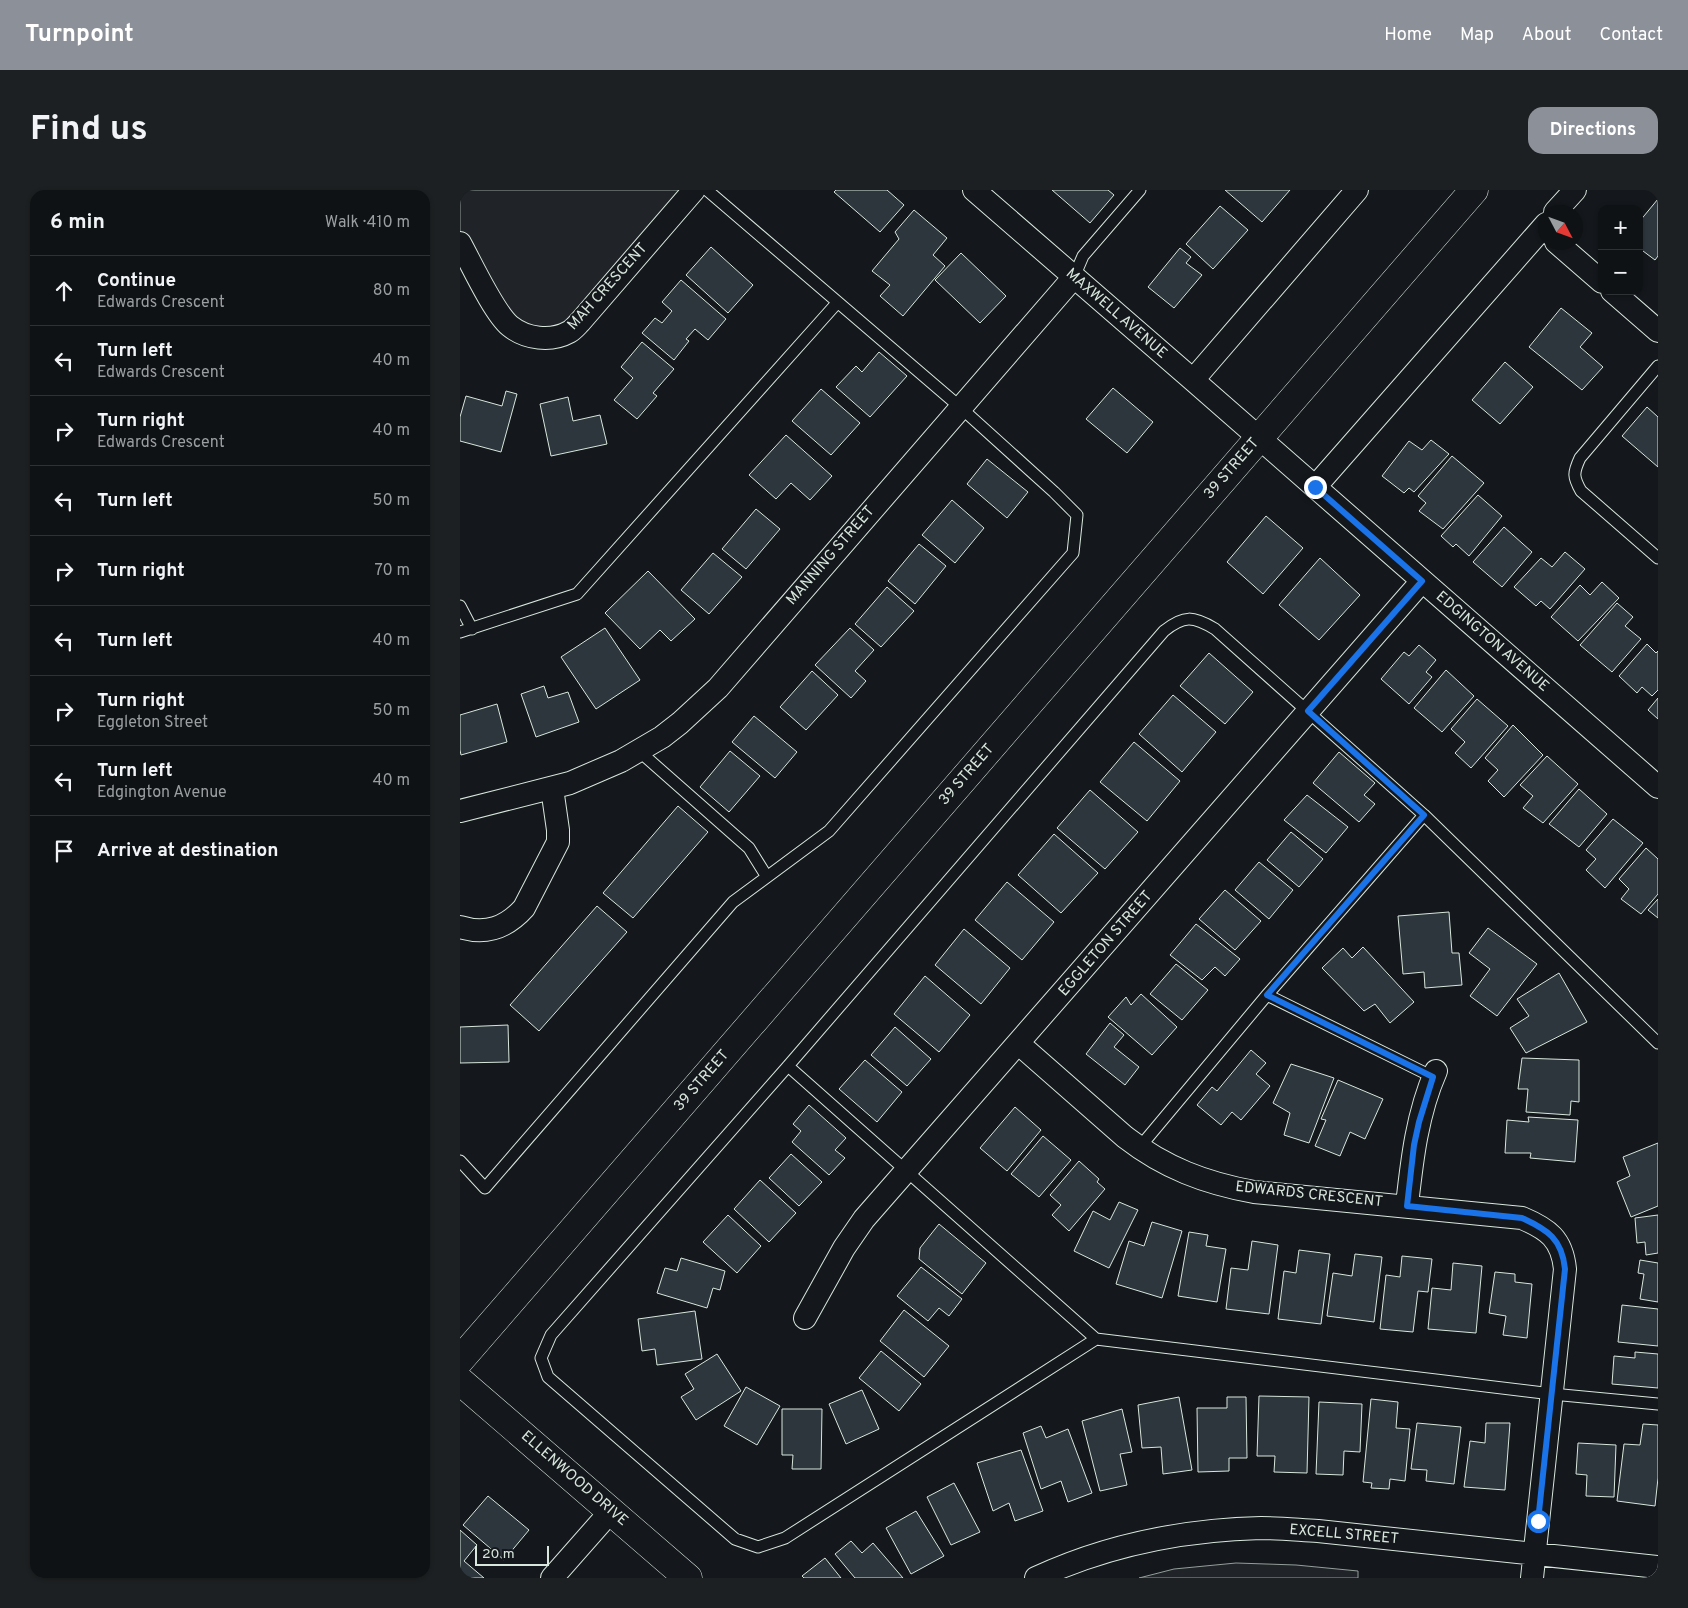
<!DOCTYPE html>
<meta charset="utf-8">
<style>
body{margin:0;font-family:Overpass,sans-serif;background:#1d2022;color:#f1f3f6}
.controls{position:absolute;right:15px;top:15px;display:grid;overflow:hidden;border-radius:10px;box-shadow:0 1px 4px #0004}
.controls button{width:45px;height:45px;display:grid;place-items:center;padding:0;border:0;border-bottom:1px solid #2f3234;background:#0f1215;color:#f1f3f6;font:25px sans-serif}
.compass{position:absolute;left:1078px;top:15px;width:45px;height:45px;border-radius:50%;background:#0f1215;box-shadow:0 1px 4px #0004;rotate:131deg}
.scale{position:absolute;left:15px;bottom:12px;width:74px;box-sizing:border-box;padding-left:5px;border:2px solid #d8e6dc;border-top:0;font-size:14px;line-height:18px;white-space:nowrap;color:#d8e6dc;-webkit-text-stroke:4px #14181c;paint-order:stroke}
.stop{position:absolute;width:15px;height:15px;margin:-11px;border:4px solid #1a73e8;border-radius:50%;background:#fff}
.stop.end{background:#1a73e8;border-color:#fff;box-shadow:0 1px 5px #0008}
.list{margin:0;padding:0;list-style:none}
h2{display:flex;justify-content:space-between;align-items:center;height:65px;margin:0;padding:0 20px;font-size:21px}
h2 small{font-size:16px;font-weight:400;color:#9b9ea0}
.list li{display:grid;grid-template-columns:32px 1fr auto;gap:15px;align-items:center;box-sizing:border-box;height:70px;padding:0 20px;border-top:1px solid #2f3234}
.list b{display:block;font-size:19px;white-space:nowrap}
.list p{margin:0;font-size:16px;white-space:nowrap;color:#9b9ea0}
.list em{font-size:16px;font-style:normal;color:#9b9ea0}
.icon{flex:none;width:28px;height:28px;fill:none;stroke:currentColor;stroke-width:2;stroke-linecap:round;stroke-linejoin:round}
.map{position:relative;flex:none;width:1198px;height:1388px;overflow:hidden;border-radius:15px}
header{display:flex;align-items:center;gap:30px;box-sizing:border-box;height:70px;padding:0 25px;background:#8c9099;color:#fff}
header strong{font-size:24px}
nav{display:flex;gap:28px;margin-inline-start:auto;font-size:18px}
.intro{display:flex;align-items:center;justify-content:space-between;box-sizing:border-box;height:120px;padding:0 30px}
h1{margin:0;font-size:35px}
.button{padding:12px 22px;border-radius:15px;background:#8c9099;color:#fff;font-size:18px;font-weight:700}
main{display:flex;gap:30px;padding:0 30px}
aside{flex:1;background:#0f1215;border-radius:15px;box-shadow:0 1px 4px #0004}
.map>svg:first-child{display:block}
.green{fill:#202428;stroke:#939e99}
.building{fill:#2c363c;stroke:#d8e6dc}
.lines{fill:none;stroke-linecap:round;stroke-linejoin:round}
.lane-casing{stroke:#d8e6dc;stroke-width:13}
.street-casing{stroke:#d8e6dc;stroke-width:24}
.secondary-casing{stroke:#d8e6dc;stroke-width:29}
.lane{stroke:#14181c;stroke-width:11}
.street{stroke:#14181c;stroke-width:22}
.secondary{stroke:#14181c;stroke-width:28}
.route{stroke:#1a73e8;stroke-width:6}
.labels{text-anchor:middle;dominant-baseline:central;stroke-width:4;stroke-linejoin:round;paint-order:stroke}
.street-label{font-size:15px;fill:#d8e6dc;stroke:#14181c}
</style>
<header>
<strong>Turnpoint</strong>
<nav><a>Home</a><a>Map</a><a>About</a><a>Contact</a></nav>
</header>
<div class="intro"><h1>Find us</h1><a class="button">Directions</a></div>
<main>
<aside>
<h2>6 min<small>Walk · 410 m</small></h2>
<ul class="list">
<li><svg class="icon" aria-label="ahead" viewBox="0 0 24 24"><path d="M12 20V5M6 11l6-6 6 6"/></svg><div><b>Continue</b><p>Edwards Crescent</p></div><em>80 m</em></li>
<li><svg class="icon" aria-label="left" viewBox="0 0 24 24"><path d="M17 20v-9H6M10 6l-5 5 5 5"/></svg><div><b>Turn left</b><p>Edwards Crescent</p></div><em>40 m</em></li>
<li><svg class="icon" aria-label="right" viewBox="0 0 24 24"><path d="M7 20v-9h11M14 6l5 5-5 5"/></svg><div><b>Turn right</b><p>Edwards Crescent</p></div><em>40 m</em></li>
<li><svg class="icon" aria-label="left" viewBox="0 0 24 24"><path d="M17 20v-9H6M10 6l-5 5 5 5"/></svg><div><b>Turn left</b></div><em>50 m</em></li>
<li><svg class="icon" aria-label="right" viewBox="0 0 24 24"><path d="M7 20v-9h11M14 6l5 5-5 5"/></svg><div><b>Turn right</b></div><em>70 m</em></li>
<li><svg class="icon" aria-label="left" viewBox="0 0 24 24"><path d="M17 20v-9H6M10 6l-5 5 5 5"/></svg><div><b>Turn left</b></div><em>40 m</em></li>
<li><svg class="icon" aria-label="right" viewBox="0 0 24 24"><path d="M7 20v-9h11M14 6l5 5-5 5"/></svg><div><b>Turn right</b><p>Eggleton Street</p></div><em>50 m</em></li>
<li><svg class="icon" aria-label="left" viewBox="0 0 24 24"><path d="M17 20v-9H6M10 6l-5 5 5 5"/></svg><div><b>Turn left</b><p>Edgington Avenue</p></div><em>40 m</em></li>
<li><svg class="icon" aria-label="arrive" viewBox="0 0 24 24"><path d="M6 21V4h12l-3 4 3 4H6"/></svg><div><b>Arrive at destination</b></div></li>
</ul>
</aside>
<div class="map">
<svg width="1198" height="1388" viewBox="0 0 1198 1388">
<rect width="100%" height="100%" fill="#14181c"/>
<path class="green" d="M 0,0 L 234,0 L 120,132 L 63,144 L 0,53 Z
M 776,1373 L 836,1375 L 898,1381 L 898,1388 L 679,1388 L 714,1379 Z"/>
<path class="building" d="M 376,0 L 427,0 L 444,15 L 420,42 L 374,2 Z
M 592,0 L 648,0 L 654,5 L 630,33 Z
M 765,0 L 830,0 L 802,32 Z
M 1198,9 L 1198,66 L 1195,70 L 1179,58 L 1179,32 Z
M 760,16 L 788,40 L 753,79 L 726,54 Z
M 454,20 L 487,48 L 473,65 L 485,76 L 443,126 L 420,106 L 430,95 L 412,81 L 439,49 L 435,42 Z
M 251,57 L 293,95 L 268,123 L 226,85 Z
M 720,58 L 731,67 L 726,73 L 742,85 L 714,118 L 688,97 Z
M 501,63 L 546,106 L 520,133 L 475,90 Z
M 221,90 L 266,129 L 248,150 L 235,139 L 226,149 L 229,151 L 214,170 L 182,143 L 195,128 L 202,133 L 212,121 L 202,112 Z
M 1101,118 L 1132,143 L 1120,157 L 1143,177 L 1122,200 L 1069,157 Z
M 182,152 L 214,179 L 193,203 L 197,206 L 177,229 L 154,210 L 173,188 L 161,177 Z
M 419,162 L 447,186 L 410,227 L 376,197 L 396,176 L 402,182 Z
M 1045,172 L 1073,197 L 1040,234 L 1012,210 Z
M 653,198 L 693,232 L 667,263 L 626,229 Z
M 361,199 L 400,233 L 371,265 L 332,231 Z
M 46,201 L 57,204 L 41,262 L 0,251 L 0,227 L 6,206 L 42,216 Z
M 108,207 L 113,231 L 140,225 L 147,254 L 91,266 L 80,214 Z
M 1187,217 L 1198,227 L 1198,277 L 1162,246 Z
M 326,245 L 372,286 L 350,310 L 331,293 L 316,309 L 289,285 Z
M 971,250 L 989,264 L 954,302 L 949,298 L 944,303 L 922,286 L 949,251 L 962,260 Z
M 992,266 L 1024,293 L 983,339 L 959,321 L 966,313 L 958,306 Z
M 527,269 L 568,302 L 547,328 L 507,294 Z
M 1018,305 L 1042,326 L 1009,366 L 996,354 L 993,357 L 981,346 Z
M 492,310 L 524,338 L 495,373 L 462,345 Z
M 296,319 L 320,339 L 286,379 L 262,359 Z
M 806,326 L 843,358 L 803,404 L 767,372 Z
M 1044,337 L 1072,362 L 1042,397 L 1013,372 Z
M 459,354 L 486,376 L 455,414 L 428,391 Z
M 1105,362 L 1125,379 L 1090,419 L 1081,411 L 1076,416 L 1054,397 L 1081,368 L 1092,377 Z
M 253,363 L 282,387 L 249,424 L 221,400 Z
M 860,368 L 900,405 L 859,450 L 819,415 Z
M 188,381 L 235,429 L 211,451 L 200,440 L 180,459 L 145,423 Z
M 1142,392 L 1159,408 L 1118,451 L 1091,427 L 1120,395 L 1130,405 Z
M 427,397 L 454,421 L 421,457 L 395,434 Z
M 1157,413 L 1173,427 L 1165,436 L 1181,449 L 1152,482 L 1120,455 Z
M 145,438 L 180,490 L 136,519 L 101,467 Z
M 390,438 L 414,460 L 395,481 L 406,491 L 391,508 L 355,475 Z
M 1187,454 L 1196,463 L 1198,461 L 1198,500 L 1192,506 L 1182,497 L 1177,503 L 1159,486 Z
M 959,455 L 976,470 L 966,482 L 972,487 L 949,514 L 921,489 L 944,462 L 949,466 Z
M 749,463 L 793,502 L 765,534 L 720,496 Z
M 986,480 L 1014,506 L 982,542 L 954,518 Z
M 352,481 L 378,505 L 346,540 L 320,517 Z
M 84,496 L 88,508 L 108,502 L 119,532 L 76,547 L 61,504 Z
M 713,505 L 756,542 L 722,582 L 679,544 Z
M 1198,508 L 1198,529 L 1188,520 Z
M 1017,509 L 1048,536 L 1011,578 L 995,563 L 1005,552 L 991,539 Z
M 37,514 L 47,552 L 1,565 L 0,560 L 0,525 Z
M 294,526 L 337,562 L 315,588 L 272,552 Z
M 1053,535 L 1083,565 L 1044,607 L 1028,591 L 1038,580 L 1025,568 Z
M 674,552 L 720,591 L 687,631 L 640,592 Z
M 270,561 L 300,586 L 269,622 L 240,597 Z
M 879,562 L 915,593 L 904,605 L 915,614 L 899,632 L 853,593 Z
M 1087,566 L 1118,594 L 1083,633 L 1063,618 L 1073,606 L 1060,595 Z
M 1119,599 L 1147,624 L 1119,657 L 1089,634 Z
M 630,600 L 678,642 L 645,679 L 597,638 Z
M 847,605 L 888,637 L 866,663 L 824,630 Z
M 218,616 L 248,642 L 173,728 L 143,703 Z
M 1153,629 L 1183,653 L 1145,698 L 1126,680 L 1136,669 L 1126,660 Z
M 831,642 L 863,669 L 839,697 L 807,670 Z
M 594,644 L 638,683 L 601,723 L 558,685 Z
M 1186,658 L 1198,669 L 1198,704 L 1181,724 L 1161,709 L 1169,699 L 1159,689 Z
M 799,672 L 833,700 L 809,729 L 775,700 Z
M 547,692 L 594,732 L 562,770 L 515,730 Z
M 765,700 L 801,731 L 775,760 L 739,729 Z
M 1198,709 L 1198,728 L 1188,720 Z
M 137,716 L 167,742 L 79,841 L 50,815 Z
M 989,722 L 992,763 L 999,763 L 1002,795 L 965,798 L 964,782 L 943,784 L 938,726 Z
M 736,734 L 780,769 L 765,786 L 755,777 L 742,790 L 710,765 Z
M 1028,738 L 1077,774 L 1037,826 L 1010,806 L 1030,779 L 1009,763 Z
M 504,739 L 550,778 L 521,814 L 475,775 Z
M 903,757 L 954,812 L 930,833 L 915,814 L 904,821 L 862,778 L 883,758 L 892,768 Z
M 716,774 L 748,800 L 722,830 L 690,804 Z
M 1099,783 L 1127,832 L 1066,863 L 1050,838 L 1069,826 L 1057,809 Z
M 465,786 L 510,825 L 479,862 L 434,824 Z
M 681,804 L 717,837 L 692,865 L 648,827 L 666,807 L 671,815 Z
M 650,833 L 664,845 L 654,857 L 679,877 L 665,895 L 626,864 Z
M 48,835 L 49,872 L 0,873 L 0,837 Z
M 435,837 L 471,869 L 447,896 L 411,865 Z
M 791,860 L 806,873 L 796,884 L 810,896 L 781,930 L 772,922 L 761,935 L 737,915 L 752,897 L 757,901 Z
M 1062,868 L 1119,870 L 1119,912 L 1111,911 L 1110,925 L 1066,922 L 1068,899 L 1058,899 Z
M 405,870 L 442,902 L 417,932 L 379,899 Z
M 831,874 L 874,888 L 849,953 L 824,945 L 830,923 L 813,913 Z
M 878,890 L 923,909 L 905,949 L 890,942 L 880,966 L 855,956 L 866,930 L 861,929 Z
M 349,915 L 386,948 L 375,960 L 385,968 L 369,985 L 332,952 L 341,941 L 333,934 Z
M 555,917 L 581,940 L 547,981 L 520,958 Z
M 1068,927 L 1118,930 L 1115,972 L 1070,968 L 1071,963 L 1045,963 L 1047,930 L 1069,932 Z
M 583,946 L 611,970 L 579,1007 L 551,984 Z
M 1198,953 L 1198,1016 L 1171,1027 L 1157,992 L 1170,986 L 1163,967 Z
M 331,964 L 362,992 L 339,1016 L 309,988 Z
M 619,971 L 639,989 L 637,992 L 645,999 L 609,1041 L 592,1025 L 601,1015 L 590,1005 Z
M 300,990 L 336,1023 L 309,1052 L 274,1019 Z
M 659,1012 L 678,1020 L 649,1078 L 614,1061 L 633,1021 L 650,1030 Z
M 268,1025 L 301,1056 L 277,1083 L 243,1052 Z
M 1198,1025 L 1198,1063 L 1186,1065 L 1185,1052 L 1177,1053 L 1175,1028 Z
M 692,1032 L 722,1041 L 702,1108 L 656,1094 L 669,1051 L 684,1056 Z
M 479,1034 L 526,1073 L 502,1104 L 459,1069 L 460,1058 Z
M 729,1042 L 748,1045 L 746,1056 L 766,1059 L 757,1112 L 718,1106 Z
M 792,1051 L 818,1055 L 809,1124 L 766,1119 L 771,1078 L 788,1080 Z
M 839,1060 L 870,1064 L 861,1134 L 818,1129 L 824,1081 L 836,1083 Z
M 895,1064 L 922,1067 L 914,1132 L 867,1126 L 873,1083 L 892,1086 Z
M 942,1066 L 972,1069 L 968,1102 L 958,1101 L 953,1142 L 920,1139 L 926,1085 L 940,1087 Z
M 221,1068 L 265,1081 L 260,1100 L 253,1098 L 247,1118 L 197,1103 L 205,1078 L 217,1081 Z
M 1180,1070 L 1198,1073 L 1198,1112 L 1180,1109 L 1184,1084 L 1178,1083 Z
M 993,1073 L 1022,1076 L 1016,1143 L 968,1139 L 972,1098 L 991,1100 Z
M 461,1077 L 502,1109 L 489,1126 L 479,1118 L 468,1131 L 437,1106 Z
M 1035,1082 L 1055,1084 L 1055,1092 L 1072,1094 L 1067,1148 L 1043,1145 L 1046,1126 L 1029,1123 Z
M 1162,1115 L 1198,1119 L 1198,1156 L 1158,1152 Z
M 444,1120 L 489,1156 L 464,1187 L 420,1151 Z
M 235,1121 L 242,1169 L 197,1175 L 195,1159 L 182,1161 L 178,1129 Z
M 421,1161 L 461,1194 L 439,1221 L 399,1188 Z
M 1175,1162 L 1198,1164 L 1198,1198 L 1152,1194 L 1154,1166 L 1175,1168 Z
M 257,1164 L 281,1201 L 236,1230 L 221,1207 L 234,1199 L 225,1184 Z
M 286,1197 L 320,1216 L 297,1255 L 264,1236 Z
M 402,1200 L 419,1239 L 386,1254 L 369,1214 Z
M 799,1206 L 849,1207 L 847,1283 L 814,1282 L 815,1266 L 797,1266 Z
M 719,1207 L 732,1280 L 703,1284 L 701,1257 L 682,1258 L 678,1215 Z
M 767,1207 L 786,1207 L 787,1268 L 769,1268 L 769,1281 L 738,1282 L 737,1218 L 767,1218 Z
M 911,1209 L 938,1212 L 936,1238 L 950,1239 L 945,1291 L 930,1289 L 929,1299 L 911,1298 L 912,1293 L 903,1292 Z
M 859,1212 L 902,1214 L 900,1262 L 884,1261 L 883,1285 L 856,1284 Z
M 322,1219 L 362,1219 L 361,1279 L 332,1279 L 333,1265 L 322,1265 Z
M 662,1219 L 672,1262 L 660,1264 L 667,1295 L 640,1301 L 622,1231 Z
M 957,1233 L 1001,1237 L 994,1294 L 966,1291 L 967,1280 L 951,1279 Z
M 1026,1233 L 1050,1233 L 1045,1300 L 1004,1297 L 1010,1251 L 1025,1253 Z
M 1183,1234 L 1198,1235 L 1198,1288 L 1195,1316 L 1157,1311 L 1164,1254 L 1180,1255 Z
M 581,1236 L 586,1248 L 608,1239 L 632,1303 L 608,1312 L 601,1291 L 581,1299 L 563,1243 Z
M 1118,1253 L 1156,1255 L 1154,1307 L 1126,1306 L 1127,1285 L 1116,1284 Z
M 561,1260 L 583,1321 L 555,1331 L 549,1313 L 533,1321 L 517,1273 Z
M 494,1293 L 520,1342 L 491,1355 L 467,1307 Z
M 28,1306 L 69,1340 L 44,1370 L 3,1335 Z
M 456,1321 L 484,1366 L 451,1384 L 426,1338 Z
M 0,1340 L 17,1355 L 4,1371 L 24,1388 L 0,1388 Z
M 391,1351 L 402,1363 L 413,1353 L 443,1388 L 395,1388 L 375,1364 Z
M 365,1368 L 381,1388 L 344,1388 L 342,1386 Z"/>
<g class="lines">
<defs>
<path id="lane" d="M 614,87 L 623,66 L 680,0
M 1198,176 L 1120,268 C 1113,283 1113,287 1121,301 L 1198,368
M 0,416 L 12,439
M 0,442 L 117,404 L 377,113
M 179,561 L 289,658 L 307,687
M 807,805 L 973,887
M 1198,853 L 964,625 L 755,439 C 733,426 724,425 704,441 L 328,876 L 91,1145 L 81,1168 L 88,1187 L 275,1349 L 298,1357 L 325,1348 L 636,1149 L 1092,1204 L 1198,1214
M 328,876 L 636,1149
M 679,958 L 807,805 L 964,625
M 0,971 L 25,998 L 273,712 L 369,641 L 613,363 L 617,325 L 594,302 L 500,217 L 247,0"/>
<path id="street" d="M 514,0 L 733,190 L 1198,597
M 1095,22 L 1115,0
M 1096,52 L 1142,92
M 0,53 C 11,73 34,123 50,136 C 66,149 91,152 109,142 C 113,140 117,135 120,132 L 234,0
M 1152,101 L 1198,141
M 733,190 L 897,0
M 855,297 L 1086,34
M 0,621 L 110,593 L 161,571 L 202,547 L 220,533 L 258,498 L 614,87
M 0,737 C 26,745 46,738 64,718 L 98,652 L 98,640 L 92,598
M 559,854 L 665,947 C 705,978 745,993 794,1002 L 1062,1028 C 1088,1039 1102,1049 1105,1079 L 1072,1388
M 947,1015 C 952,970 957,924 976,881
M 345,1128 L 384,1058 L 404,1029 L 962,391
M 92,1388 L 151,1321
M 576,1388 C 647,1355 722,1340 801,1338 C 820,1338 839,1340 858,1341 L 1198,1377"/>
<path id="secondary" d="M 0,1170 L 1014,0
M 0,1191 L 228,1388"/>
</defs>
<use href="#lane" class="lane-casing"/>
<use href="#street" class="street-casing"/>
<use href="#secondary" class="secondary-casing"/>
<use href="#lane" class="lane"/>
<use href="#street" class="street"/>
<use href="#secondary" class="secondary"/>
</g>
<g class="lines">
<path class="route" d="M 855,297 L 962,391 L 848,521 L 964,625 L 807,805 L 973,887 L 959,932 L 954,955 L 947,1016 L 1062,1028 C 1088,1040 1102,1049 1105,1079 L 1078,1331"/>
</g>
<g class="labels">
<g class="street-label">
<text transform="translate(148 97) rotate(-48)">MAH CRESCENT</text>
<text transform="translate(656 124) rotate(41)">MAXWELL AVENUE</text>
<text transform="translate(772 279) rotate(-49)">39 STREET</text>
<text transform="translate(371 366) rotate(-49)">MANNING STREET</text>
<text transform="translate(1032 452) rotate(41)">EDGINGTON AVENUE</text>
<text transform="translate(507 585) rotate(-49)">39 STREET</text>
<text transform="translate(646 754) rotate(-49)">EGGLETON STREET</text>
<text transform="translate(242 891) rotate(-49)">39 STREET</text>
<text transform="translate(849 1005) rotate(6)">EDWARDS CRESCENT</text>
<text transform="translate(114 1289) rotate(41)">ELLENWOOD DRIVE</text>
<text transform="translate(884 1345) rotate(5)">EXCELL STREET</text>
</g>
</g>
</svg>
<div class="controls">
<button>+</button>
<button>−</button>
</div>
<svg class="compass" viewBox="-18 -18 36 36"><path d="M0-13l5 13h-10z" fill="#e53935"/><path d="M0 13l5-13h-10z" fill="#9b9ea0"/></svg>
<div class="scale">20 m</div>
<div class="stop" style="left:1078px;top:1331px"></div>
<div class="stop end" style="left:855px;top:297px"></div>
</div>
</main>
